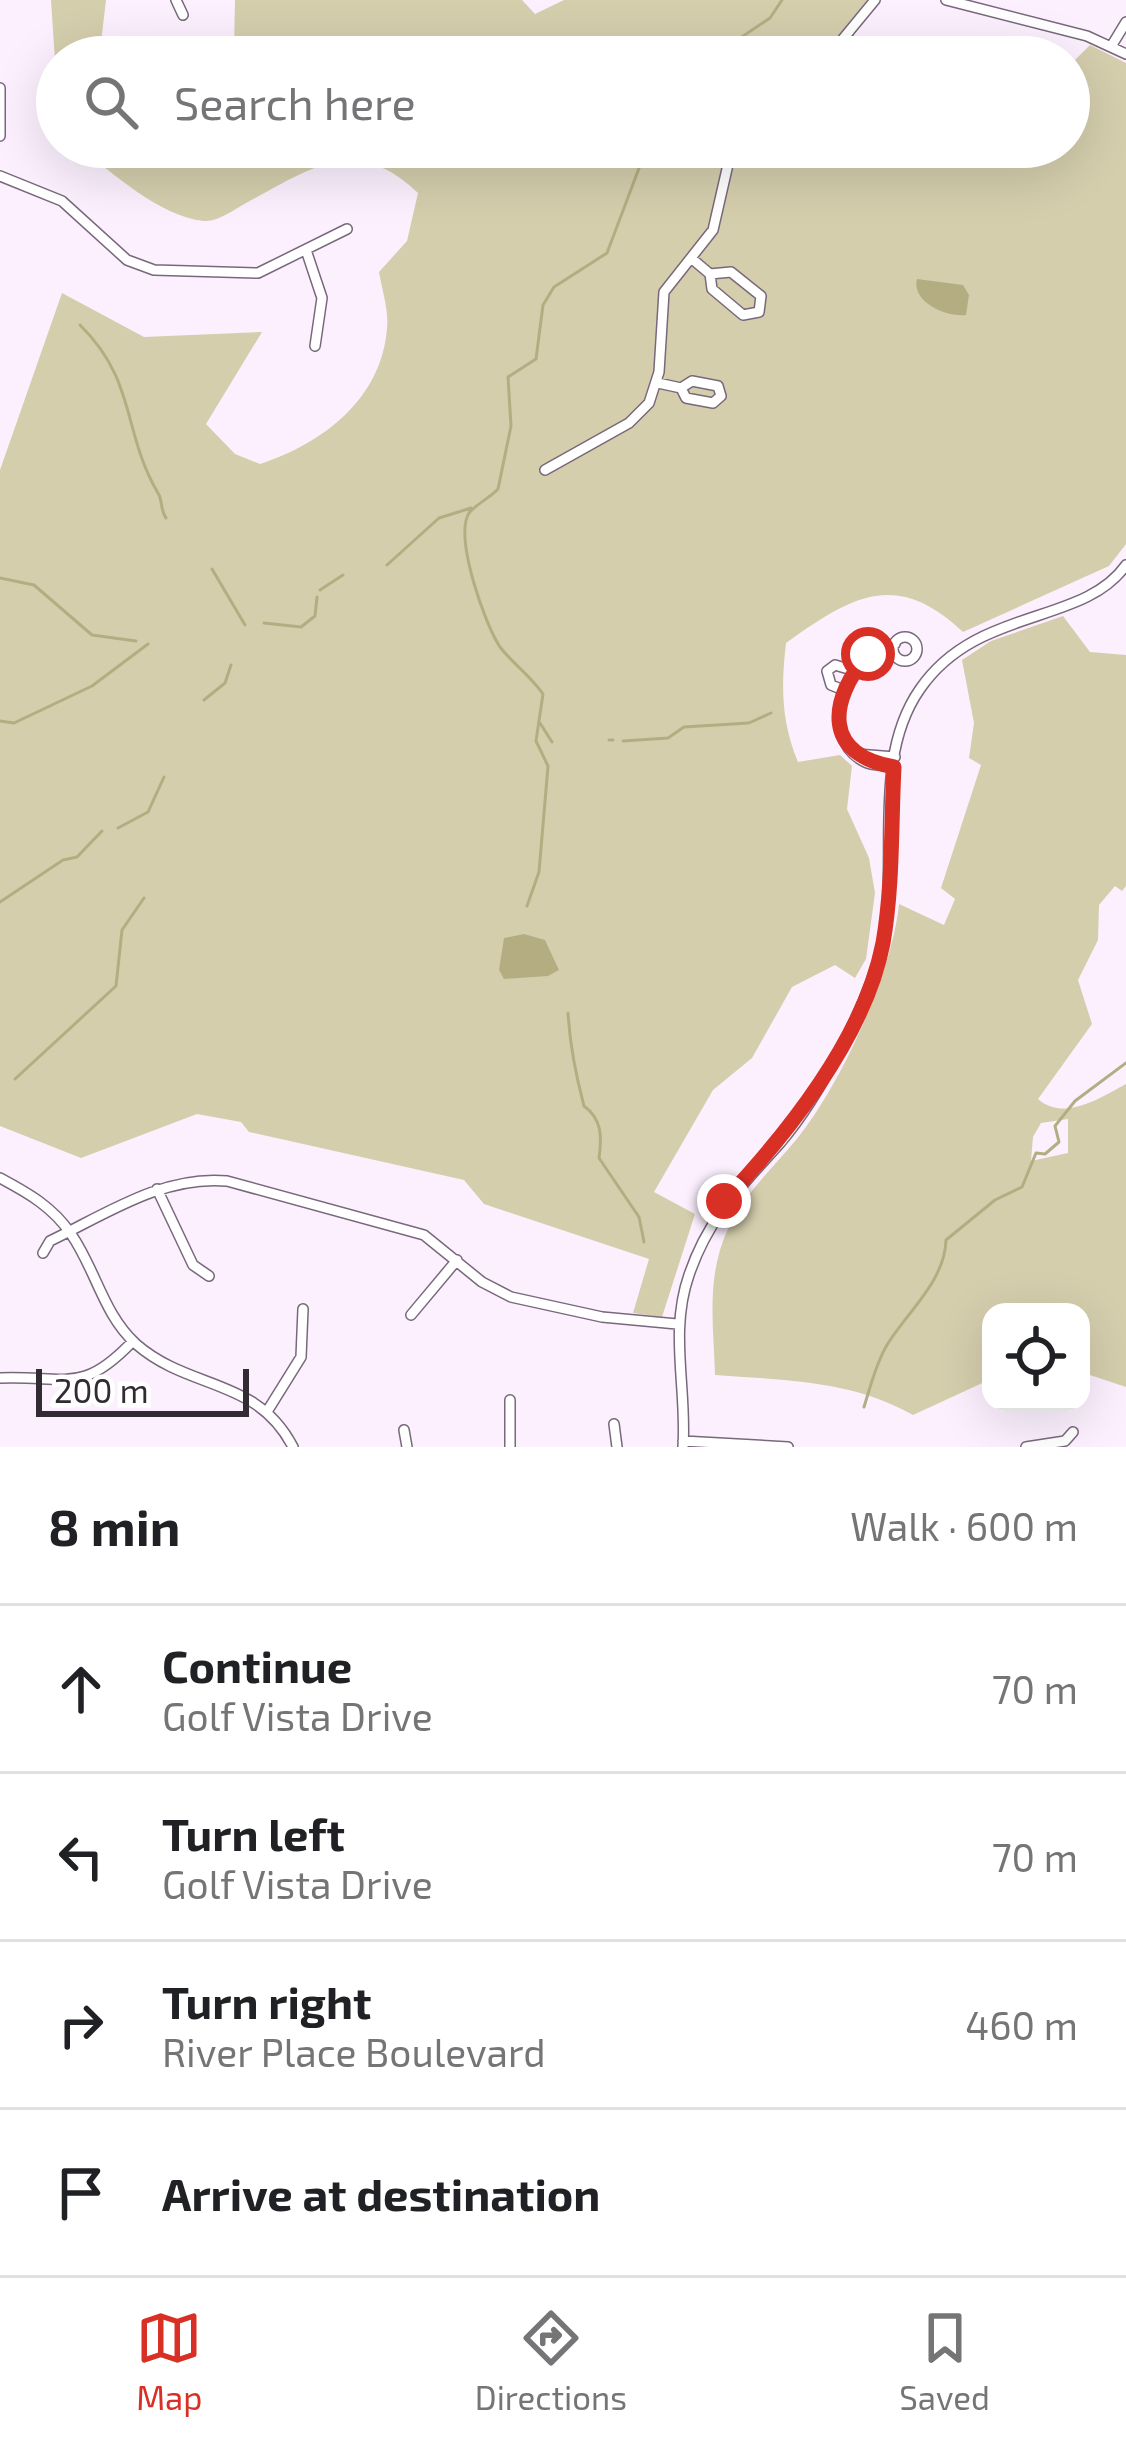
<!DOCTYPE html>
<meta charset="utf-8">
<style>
body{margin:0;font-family:"Exo 2",sans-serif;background:#f2f2f2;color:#202124}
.controls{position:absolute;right:36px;bottom:36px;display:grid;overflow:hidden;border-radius:24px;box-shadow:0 12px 48px #0002}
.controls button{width:108px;height:108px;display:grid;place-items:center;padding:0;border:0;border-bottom:3px solid #e0e0e0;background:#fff;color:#202124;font:60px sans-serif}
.scale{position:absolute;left:36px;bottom:30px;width:213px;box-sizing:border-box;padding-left:12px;border:6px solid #322b33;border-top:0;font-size:33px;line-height:42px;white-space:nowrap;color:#322b33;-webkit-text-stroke:9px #fff;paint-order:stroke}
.stop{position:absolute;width:36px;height:36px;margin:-27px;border:9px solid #d93025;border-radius:50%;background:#fff}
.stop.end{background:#d93025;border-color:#fff;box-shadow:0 3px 12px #0008}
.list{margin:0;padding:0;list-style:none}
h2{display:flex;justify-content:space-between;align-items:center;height:156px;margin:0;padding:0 48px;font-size:51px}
h2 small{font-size:39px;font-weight:400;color:#757577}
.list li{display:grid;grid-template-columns:78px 1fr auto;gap:36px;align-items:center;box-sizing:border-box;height:168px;padding:0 48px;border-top:3px solid #e0e0e0}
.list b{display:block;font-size:45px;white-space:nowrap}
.list p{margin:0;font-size:39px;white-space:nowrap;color:#757577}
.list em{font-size:39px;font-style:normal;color:#757577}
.icon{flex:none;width:66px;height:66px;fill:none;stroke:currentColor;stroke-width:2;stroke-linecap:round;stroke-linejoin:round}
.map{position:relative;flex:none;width:1126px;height:1447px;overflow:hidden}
.search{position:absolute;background:#fff;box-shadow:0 12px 48px #0002;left:36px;right:36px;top:36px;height:132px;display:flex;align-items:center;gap:30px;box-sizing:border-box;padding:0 42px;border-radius:66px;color:#757577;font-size:45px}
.sheet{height:828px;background:#fff}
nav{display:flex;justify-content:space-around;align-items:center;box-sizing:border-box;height:168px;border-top:3px solid #e0e0e0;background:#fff;font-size:33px;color:#757577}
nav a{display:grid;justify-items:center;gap:6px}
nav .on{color:#d93025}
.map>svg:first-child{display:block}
.green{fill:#d4cead;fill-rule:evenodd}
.water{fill:#b5ad82}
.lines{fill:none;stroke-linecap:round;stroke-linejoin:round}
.stream{stroke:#b5ad82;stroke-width:3}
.minor-casing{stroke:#78687b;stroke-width:12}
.minor{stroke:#fff;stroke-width:9}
.route{stroke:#d93025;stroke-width:15}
</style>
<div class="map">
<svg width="1126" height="1447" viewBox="0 0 1126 1447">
<rect width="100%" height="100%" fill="#fcf0fe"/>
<path class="green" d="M 51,0 L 106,0 L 101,43 L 120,57 L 57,57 L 57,91 Z
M 235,0 L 522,0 L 535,14 L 564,0 L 868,0 L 849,27 L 868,57 L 226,57 L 234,48 Z
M 1090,45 L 1126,63 L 1126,544 L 1109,566 L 963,632 C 896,569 852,596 786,643 C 781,686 781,721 798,762 L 840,755 L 852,766 L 847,809 L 869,858 L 875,893 L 866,959 L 855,978 L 835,965 L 792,987 L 752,1058 L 713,1090 L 654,1192 L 695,1214 L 662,1317 L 633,1313 L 649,1259 L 484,1204 L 464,1180 L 249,1132 L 241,1122 L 197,1114 L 81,1158 L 0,1126 L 0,470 L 62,293 L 144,337 L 262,332 L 206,424 L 235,454 L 260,464 C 324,443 382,398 387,328 C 389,311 382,290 379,272 L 407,241 L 418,193 C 355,133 312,168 246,203 C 233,210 218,222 204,221 C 158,216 114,173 78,147 L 990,147 L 1009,162 L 1026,147 L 1069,147 L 1069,66 Z
M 1063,616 L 1090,652 L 1126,655 L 1126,886 L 1122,891 L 1115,886 L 1099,905 L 1098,940 L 1078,980 L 1092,1024 L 1038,1099 C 1064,1122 1100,1098 1126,1084 L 1126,1387 L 1081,1372 L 1081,1312 L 991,1312 L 991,1379 L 913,1415 C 852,1380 783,1380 715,1375 C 714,1336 708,1293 719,1254 C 732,1205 765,1177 796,1140 C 840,1086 892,974 899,904 L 944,925 L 955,899 L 941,888 L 981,765 L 969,758 L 974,723 L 962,660 L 991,641 ZM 1068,1119 L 1068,1153 L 1031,1161 L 1033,1137 L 1041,1123 Z"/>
<path class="water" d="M 917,279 L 963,285 L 969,295 L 966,315 C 945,318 911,301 917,279 Z
M 524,934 L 545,940 L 559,970 L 548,976 L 504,979 L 499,970 L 504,938 Z"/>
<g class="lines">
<path class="stream" d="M 712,57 L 770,18 L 782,0
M 80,325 C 137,381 122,432 158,493 C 163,501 160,510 166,518
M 387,565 L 439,518 L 471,508
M 212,569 L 245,625
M 0,578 L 34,585 L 92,635 L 136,641
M 320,590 L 343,575
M 264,623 L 301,627 L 315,616 L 317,597
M 204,700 L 225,683 L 231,665
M 0,721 L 14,723 L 92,686 L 148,644
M 540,723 L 552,742
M 609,740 L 613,740
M 623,741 L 668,738 L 684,727 L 749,723 L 771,713
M 118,828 L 148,812 L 164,777
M 0,902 L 63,860 L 77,857 L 102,831
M 527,906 L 539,872 L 548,766 L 536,741 L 543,694 C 530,675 512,663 500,647 C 485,625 454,537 469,513 C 475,505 491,497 498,489 L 511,426 L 508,377 L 536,359 L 543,305 L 554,287 L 607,253 L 647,147
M 568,1013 C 570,1047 576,1076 584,1106 C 602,1119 602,1137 599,1158 L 639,1217 L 644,1242
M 15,1079 L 116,986 L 122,930 L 144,898
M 864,1407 C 870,1388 876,1363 887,1345 C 907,1312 945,1281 946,1240 L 995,1200 L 1022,1187 L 1036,1153 L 1045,1154 L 1059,1142 L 1055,1126 L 1075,1101 L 1126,1063"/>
<defs>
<path id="minor" d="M 176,0 L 183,15
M 946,0 L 1087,36 L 1126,54
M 1112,45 L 1126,22
M 802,57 L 842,40 L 875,0
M 0,88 L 0,136
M 0,176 L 62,201 L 127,260 L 154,270 L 258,273 L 347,229
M 306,250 L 322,298 L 315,346
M 691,258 L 710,274 L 712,289 L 743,315 L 759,312 L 761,296 L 731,272 L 710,274
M 658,383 L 681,388 L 686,398 L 713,403 L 721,396 L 718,386 L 692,381 L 681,388
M 545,470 L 629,423 L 649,403 L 659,372 L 664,292 L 713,230 L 732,147
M893 649a12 12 0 1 1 24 0a12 12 0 1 1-24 0Z
M 846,691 L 831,685 L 827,671 L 835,665 L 855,671
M 857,754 L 895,757
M 894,767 C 886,765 872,766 865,762 C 814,737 847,649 895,644
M 0,1178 C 28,1193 53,1207 71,1234 C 96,1270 103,1314 136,1344 C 190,1391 257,1377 293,1447
M 157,1189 L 193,1265 L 209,1276
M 43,1253 L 50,1241 C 106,1214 163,1175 227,1181 L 424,1235 L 482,1282 L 511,1297 L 602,1317 L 677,1324
M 411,1315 L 457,1260
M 0,1378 C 65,1375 81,1396 133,1341
M 510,1400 L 510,1447
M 268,1410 L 301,1357 L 303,1309
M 614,1424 L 617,1447
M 404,1430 L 407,1447
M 683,1441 L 788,1447
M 683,1447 C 687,1388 669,1332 689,1275 C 709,1216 741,1187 781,1142 C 819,1097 868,1005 881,948 C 901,866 869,762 920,689 C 977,606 1083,626 1126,565
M 1026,1447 L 1065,1441 L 1073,1432"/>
</defs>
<use href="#minor" class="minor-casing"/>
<use href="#minor" class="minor"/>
</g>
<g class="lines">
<path class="route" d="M 724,1201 C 788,1133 865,1036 883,943 C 893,886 891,825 894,767 C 823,754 828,702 868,654"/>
</g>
</svg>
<div class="controls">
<button><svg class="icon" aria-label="locate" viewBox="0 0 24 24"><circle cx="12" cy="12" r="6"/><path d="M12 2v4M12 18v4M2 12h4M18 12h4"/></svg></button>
</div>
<div class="scale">200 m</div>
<div class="stop" style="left:868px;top:654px"></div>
<div class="stop end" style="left:724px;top:1201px"></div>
<div class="search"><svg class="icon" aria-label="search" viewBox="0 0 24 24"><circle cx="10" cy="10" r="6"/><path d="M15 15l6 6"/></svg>Search here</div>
</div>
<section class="sheet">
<h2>8 min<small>Walk · 600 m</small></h2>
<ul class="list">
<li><svg class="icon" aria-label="ahead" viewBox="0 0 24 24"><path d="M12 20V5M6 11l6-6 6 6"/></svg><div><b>Continue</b><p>Golf Vista Drive</p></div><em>70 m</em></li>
<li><svg class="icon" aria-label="left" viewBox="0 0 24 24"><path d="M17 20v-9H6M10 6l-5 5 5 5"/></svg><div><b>Turn left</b><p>Golf Vista Drive</p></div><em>70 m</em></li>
<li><svg class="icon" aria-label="right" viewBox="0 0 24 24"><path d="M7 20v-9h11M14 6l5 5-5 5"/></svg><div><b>Turn right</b><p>River Place Boulevard</p></div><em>460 m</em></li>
<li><svg class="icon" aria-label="arrive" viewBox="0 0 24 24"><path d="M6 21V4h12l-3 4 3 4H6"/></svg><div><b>Arrive at destination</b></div></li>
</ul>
</section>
<nav>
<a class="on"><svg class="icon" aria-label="map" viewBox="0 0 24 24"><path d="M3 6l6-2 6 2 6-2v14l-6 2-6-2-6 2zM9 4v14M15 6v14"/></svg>Map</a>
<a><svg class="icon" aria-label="directions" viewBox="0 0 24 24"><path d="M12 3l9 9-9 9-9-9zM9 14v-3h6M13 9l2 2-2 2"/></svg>Directions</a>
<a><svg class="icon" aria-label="saved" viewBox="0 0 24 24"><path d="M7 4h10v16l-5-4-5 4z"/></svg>Saved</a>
</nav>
